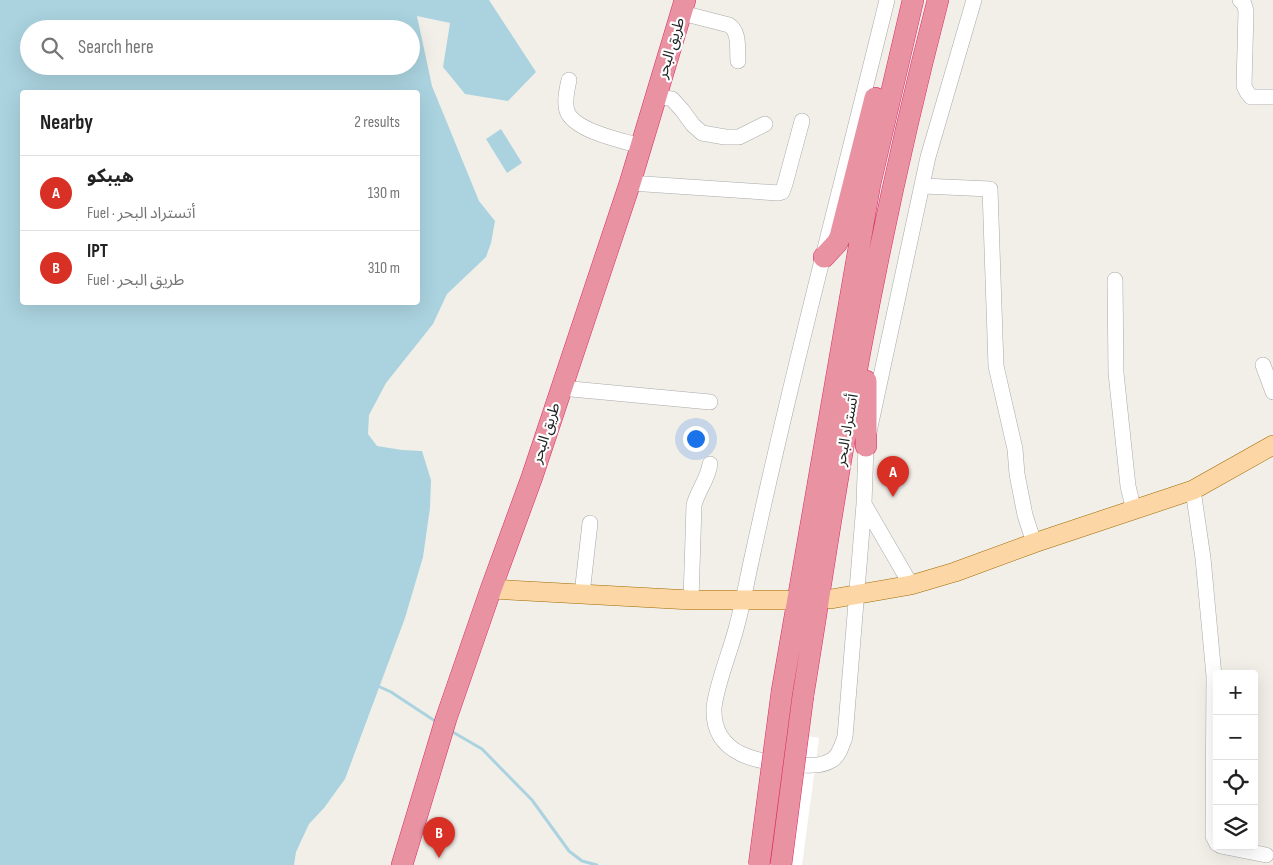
<!DOCTYPE html>
<meta charset="utf-8">
<style>
body{margin:0;font-family:"Sofia Sans Condensed","Noto Sans Arabic",sans-serif;background:#f2f2f2;color:#222}
.controls{position:absolute;right:15px;bottom:15px;display:grid;overflow:hidden;border-radius:5px;box-shadow:0 5px 20px #0002}
.controls button{width:45px;height:45px;display:grid;place-items:center;padding:0;border:0;border-bottom:1px solid #e0e0e0;background:#fff;color:#222;font:25px sans-serif}
.you{position:absolute;left:695px;top:438px;width:18px;height:18px;margin:-12px;border:4px solid #fff;border-radius:50%;background:#1a73e8;box-shadow:0 0 0 8px #1a73e833}
.badge{display:grid;place-items:center;width:32px;height:32px;border-radius:50%;background:#d93025;color:#fff;font-size:16px;font-weight:700}
.pin{position:absolute;translate:-50% -41px;filter:drop-shadow(0 1px 2px #0008)}
.pin::after{content:'';position:absolute;top:26px;width:18px;height:15px;background:inherit;clip-path:polygon(0 0,100% 0,50% 100%)}
.list{margin:0;padding:0;list-style:none}
h2{display:flex;justify-content:space-between;align-items:center;height:65px;margin:0;padding:0 20px;font-size:21px}
h2 small{font-size:16px;font-weight:400;color:#767676}
.list li{display:grid;grid-template-columns:32px 1fr auto;gap:15px;align-items:center;box-sizing:border-box;height:75px;padding:0 20px;border-top:1px solid #e0e0e0}
.list b{display:block;font-size:19px;white-space:nowrap}
.list p{margin:0;font-size:16px;white-space:nowrap;color:#767676}
.list em{font-size:16px;font-style:normal;color:#767676}
.icon{flex:none;width:28px;height:28px;fill:none;stroke:currentColor;stroke-width:2;stroke-linecap:round;stroke-linejoin:round}
.map{position:relative;flex:none;width:1273px;height:865px;overflow:hidden}
.search{position:absolute;background:#fff;box-shadow:0 5px 20px #0002;left:20px;top:20px;width:400px;height:55px;display:flex;align-items:center;gap:12px;box-sizing:border-box;padding:0 18px;border-radius:28px;color:#767676;font-size:19px}
.panel{position:absolute;background:#fff;box-shadow:0 5px 20px #0002;left:20px;top:90px;width:400px;height:215px;border-radius:5px}
.map>svg:first-child{display:block}
.water{fill:#aad3df;fill-rule:evenodd}
.pier{fill:#fff}
.lines{fill:none;stroke-linecap:round;stroke-linejoin:round}
.stream{stroke:#aad3df;stroke-width:3}
.minor-casing{stroke:#a9a9a9;stroke-width:16}
.major-casing{stroke:#a06b00;stroke-width:20}
.highway-casing{stroke:#dc2a67;stroke-width:22}
.minor{stroke:#fff;stroke-width:15}
.major{stroke:#fcd6a4;stroke-width:19}
.highway{stroke:#e892a2;stroke-width:21}
.highway-bridge-casing{stroke:#dc2a67;stroke-width:22;stroke-linecap:butt}
.highway-bridge{stroke:#e892a2;stroke-width:21}
.labels{text-anchor:middle;dominant-baseline:central;stroke-width:4.5;stroke-linejoin:round;paint-order:stroke}
.street-label{font-size:15px;fill:#222;stroke:#fff}
</style>
<div class="map">
<svg width="1273" height="865" viewBox="0 0 1273 865">
<rect width="100%" height="100%" fill="#f2efe9"/>
<path class="water" d="M 0,0 L 489,0 L 536,72 L 508,101 L 465,94 L 443,67 L 450,23 L 417,16 L 432,86 L 479,201 L 495,221 L 491,243 L 486,257 L 447,294 L 433,324 L 386,383 L 369,415 L 368,434 L 377,446 L 402,450 L 422,451 L 431,480 L 430,508 L 423,557 L 405,618 L 345,779 L 324,808 L 309,824 L 296,852 L 294,865 L 0,865 ZM 29,29 L 411,29 L 411,66 L 29,66 ZM 22,92 L 418,92 L 418,302 L 22,302 Z
M 501,129 L 522,163 L 507,173 L 486,139 Z"/>
<path class="pier" d="M 767,729 L 819,738 L 802,865 L 749,865 Z"/>
<g class="lines">
<path class="stream" d="M 380,687 L 391,692 L 438,723
M 451,731 L 482,749 L 532,800 L 569,851 L 582,861 L 597,865"/>
<defs>
<path id="minor" d="M 887,0 C 842,184 793,368 753,553 C 747,579 743,604 736,629 C 730,652 716,686 714,708 C 712,756 760,763 797,765 C 809,765 821,767 832,760 C 839,756 842,745 845,737 L 864,504 L 866,446 L 928,157 L 974,0
M 1240,0 L 1244,4 L 1246,11 L 1244,86 L 1247,92 L 1251,97 L 1273,97
M 682,13 L 729,25 C 740,32 737,49 738,61
M 569,80 C 567,89 564,102 567,111 C 574,131 623,141 641,146
M 657,96 L 672,99 L 682,110 L 693,125 L 702,133 L 725,137 L 739,137 L 765,124
M 630,183 L 779,193 L 782,192 L 785,184 L 802,121
M 923,186 L 990,189 L 996,366 L 1015,449 L 1017,474 L 1025,515 L 1034,543
M 1115,280 L 1116,373 L 1128,486 L 1134,511
M 1263,365 L 1273,392
M 561,388 L 710,402
M 1193,490 L 1203,558 L 1214,676 L 1213,836 L 1217,844
M 864,504 L 911,585
M 582,594 L 590,523
M 691,600 L 694,505 C 698,490 708,479 710,464
M 1221,846 L 1266,855"/>
<path id="major" d="M 491,589 L 691,600 L 786,600
M 831,599 L 911,585 L 955,572 L 1034,543 L 1193,490 L 1273,445"/>
<path id="highway" d="M 824,257 L 837,243 L 840,237 L 875,98
M 866,446 L 866,381
M 782,691 L 870,184 L 913,0
M 803,696 C 817,611 829,527 844,442 C 869,294 900,146 938,0
M 402,865 L 446,719 L 491,589 L 532,477 L 630,183 L 685,0"/>
</defs>
<use href="#minor" class="minor-casing"/>
<use href="#major" class="major-casing"/>
<use href="#highway" class="highway-casing"/>
<use href="#minor" class="minor"/>
<use href="#major" class="major"/>
<use href="#highway" class="highway"/>
<defs>
<path id="highway-bridge" d="M 759,865 L 782,691
M 781,865 L 803,696"/>
</defs>
<use href="#highway-bridge" class="highway-bridge-casing"/>
<use href="#highway-bridge" class="highway-bridge"/>
</g>
<g class="labels">
<g class="street-label">
<text transform="translate(671 48) rotate(-73)">طريق البحر</text>
<text transform="translate(847 430) rotate(-80)">أتستراد البحر</text>
<text transform="translate(546 433) rotate(-72)">طريق البحر</text>
</g>
</g>
</svg>
<div class="controls">
<button>+</button>
<button>−</button>
<button><svg class="icon" aria-label="locate" viewBox="0 0 24 24"><circle cx="12" cy="12" r="6"/><path d="M12 2v4M12 18v4M2 12h4M18 12h4"/></svg></button>
<button><svg class="icon" aria-label="layers" viewBox="0 0 24 24"><path d="M12 4l9 5-9 5-9-5zM3 14l9 5 9-5"/></svg></button>
</div>
<div class="you"></div>
<div class="pin badge" style="left:893px;top:497px">A</div>
<div class="pin badge" style="left:439px;top:858px">B</div>
<div class="search"><svg class="icon" aria-label="search" viewBox="0 0 24 24"><circle cx="10" cy="10" r="6"/><path d="M15 15l6 6"/></svg>Search here</div>
<section class="panel">
<h2>Nearby<small>2 results</small></h2>
<ul class="list">
<li><span class="badge">A</span><div><b>هيبكو</b><p>Fuel · أتستراد البحر</p></div><em>130 m</em></li>
<li><span class="badge">B</span><div><b>IPT</b><p>Fuel · طريق البحر</p></div><em>310 m</em></li>
</ul>
</section>
</div>
